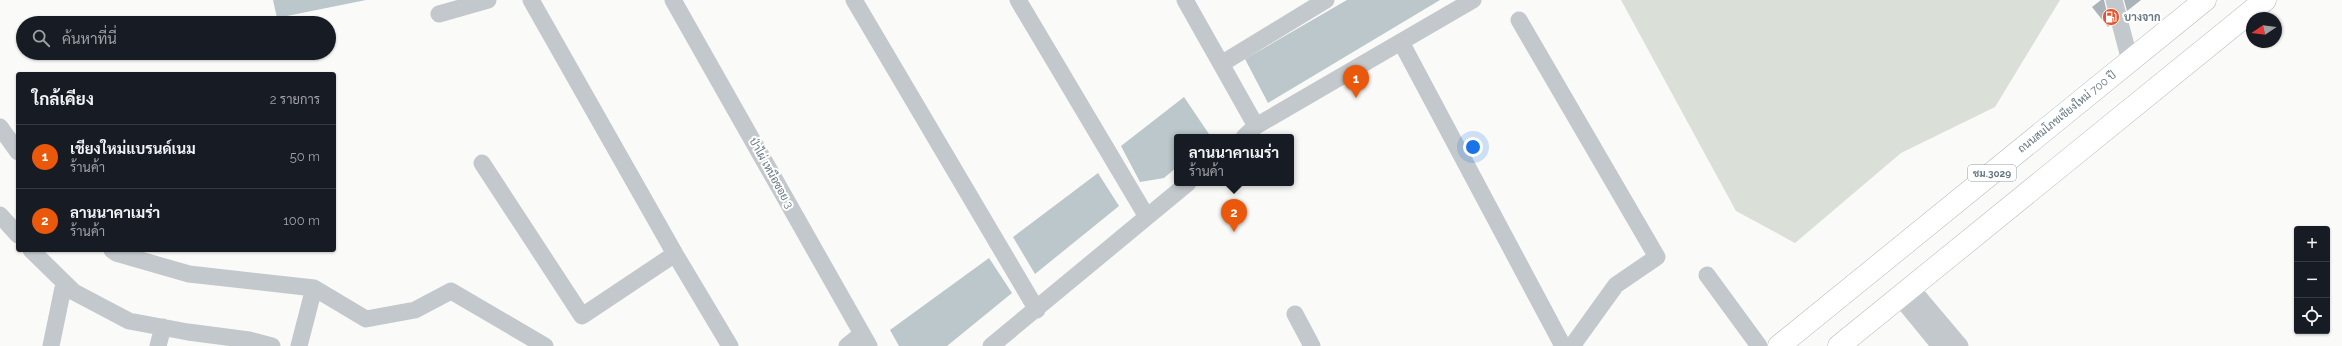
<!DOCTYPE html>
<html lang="th">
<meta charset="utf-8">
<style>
body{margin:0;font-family:Raleway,Sarabun,sans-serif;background:#242831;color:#f1f3f6}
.controls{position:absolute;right:12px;bottom:12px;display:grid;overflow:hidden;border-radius:4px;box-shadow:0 1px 3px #0004}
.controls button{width:36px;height:36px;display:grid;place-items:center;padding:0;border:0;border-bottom:1px solid #363941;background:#171b24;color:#f1f3f6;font:20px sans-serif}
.compass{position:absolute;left:2246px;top:12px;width:36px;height:36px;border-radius:50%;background:#171b24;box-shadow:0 1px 3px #0004;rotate:257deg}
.you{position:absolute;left:1473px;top:147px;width:14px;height:14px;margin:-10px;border:3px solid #fff;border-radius:50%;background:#1a73e8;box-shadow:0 0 0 6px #1a73e833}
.badge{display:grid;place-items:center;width:26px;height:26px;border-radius:50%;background:#ea580c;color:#fff;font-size:13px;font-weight:700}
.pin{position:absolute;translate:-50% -33px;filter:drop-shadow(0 1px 2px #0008)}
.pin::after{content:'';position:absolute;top:21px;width:14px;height:12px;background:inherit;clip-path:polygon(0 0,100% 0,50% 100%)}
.popup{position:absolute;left:1174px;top:134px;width:120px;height:52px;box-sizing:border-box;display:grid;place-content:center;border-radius:4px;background:#171b24;filter:drop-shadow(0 1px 3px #0005);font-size:13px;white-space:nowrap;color:#9ea1a6}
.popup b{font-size:15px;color:#f1f3f6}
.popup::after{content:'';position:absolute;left:50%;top:100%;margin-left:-8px;border:8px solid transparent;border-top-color:#171b24}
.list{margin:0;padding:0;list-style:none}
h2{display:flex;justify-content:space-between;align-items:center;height:52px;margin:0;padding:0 16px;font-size:17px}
h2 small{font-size:13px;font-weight:400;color:#9ea1a6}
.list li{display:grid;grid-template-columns:26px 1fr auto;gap:12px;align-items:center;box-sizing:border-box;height:64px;padding:0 16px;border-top:1px solid #363941}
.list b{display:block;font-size:15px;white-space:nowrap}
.list p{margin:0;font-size:13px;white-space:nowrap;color:#9ea1a6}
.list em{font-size:13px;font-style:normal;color:#9ea1a6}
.icon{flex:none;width:22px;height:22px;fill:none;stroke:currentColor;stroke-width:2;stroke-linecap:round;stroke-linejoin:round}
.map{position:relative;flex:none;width:2342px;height:346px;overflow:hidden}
.search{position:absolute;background:#171b24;box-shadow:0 1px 3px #0004;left:16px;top:16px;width:320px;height:44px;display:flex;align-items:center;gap:10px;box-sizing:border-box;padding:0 14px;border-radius:22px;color:#9ea1a6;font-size:15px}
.panel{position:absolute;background:#171b24;box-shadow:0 1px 3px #0004;left:16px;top:72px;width:320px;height:180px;border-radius:4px}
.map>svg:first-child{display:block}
.green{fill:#dadfd7}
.water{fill:#bbc7cb}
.building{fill:#aab3b9}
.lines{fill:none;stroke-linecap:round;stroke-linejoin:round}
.major-casing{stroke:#b5babe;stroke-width:23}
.minor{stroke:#c3c8cc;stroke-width:17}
.major{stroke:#fff;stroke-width:22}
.labels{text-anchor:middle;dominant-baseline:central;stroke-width:4;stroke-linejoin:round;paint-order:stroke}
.shield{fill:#fff;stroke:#939fa8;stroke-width:1}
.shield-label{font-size:10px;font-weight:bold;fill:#657683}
.poi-label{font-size:11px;font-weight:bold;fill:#657683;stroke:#fff;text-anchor:start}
.street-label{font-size:11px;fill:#657683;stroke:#fff}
</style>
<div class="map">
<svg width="2342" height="346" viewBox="0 0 2342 346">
<rect width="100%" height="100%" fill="#fafaf8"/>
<path class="green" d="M 1621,0 L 2060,0 L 1995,107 L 1901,153 L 1795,243 L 1736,211 Z"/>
<path class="water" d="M 273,0 L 366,0 L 277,18 Z
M 1347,0 L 1440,0 L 1268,103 L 1245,59 Z
M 1184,97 L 1211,137 L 1177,137 L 1177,167 L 1164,178 L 1140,182 L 1121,146 Z
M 1098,173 L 1119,206 L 1035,274 L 1013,237 Z
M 989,258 L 1012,293 L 947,346 L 899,346 L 890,330 Z"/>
<path class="building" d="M 2101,0 L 2104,0 L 2110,25 L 2108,27 L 2092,7 Z
M 2124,0 L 2141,0 L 2127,11 Z"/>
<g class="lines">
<defs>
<path id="major" d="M 1779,346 L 2205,0
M 1839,346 L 2265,0"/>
</defs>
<use href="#major" class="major-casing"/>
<path class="minor" d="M 531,0 L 675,254 L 730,346
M 673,0 L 869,346
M 854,0 L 1037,310
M 1018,0 L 1147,217
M 1185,0 L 1256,126
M 2114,0 L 2130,61
M 439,14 L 488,0
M 1519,20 L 1657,257 L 1616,285 L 1572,346
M 1401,42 L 1563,346
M 1221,64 L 1326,0
M 0,127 L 18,152
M 1244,137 L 1256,126 L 1473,0
M 482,163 L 582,316 L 675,254
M 0,215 L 18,235
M 31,250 L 74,292 L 129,321 L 188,332 L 249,340 L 272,346
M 112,250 L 116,253 L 189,274 L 314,288
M 1707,275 L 1759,346
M 1911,288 L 1960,346
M 1900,297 L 1940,346
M 1295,314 L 1312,346
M 51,346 L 64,283
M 158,346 L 163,327
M 299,346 L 314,288 L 366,319 L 415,310 L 451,291 L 545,346
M 847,346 L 862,334
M 991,346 L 1188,183"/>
<use href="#major" class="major"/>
</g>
<defs>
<symbol id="fuel-disc" viewBox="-11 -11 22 22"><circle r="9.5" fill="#e4572e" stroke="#fff"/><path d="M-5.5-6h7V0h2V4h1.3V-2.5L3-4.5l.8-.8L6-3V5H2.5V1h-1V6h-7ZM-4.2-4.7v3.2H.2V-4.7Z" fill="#fff"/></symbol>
</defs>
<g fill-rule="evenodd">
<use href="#fuel-disc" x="2101" y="7" width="20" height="20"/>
</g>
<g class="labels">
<rect class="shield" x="1968" y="165" width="48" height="16" rx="3"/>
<g class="shield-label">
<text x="1992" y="173">ชม.3029</text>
</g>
<g class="poi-label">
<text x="2124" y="17">บางจาก</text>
</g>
<g class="street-label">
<text transform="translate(2067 112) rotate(-39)">ถนนสมโภชเชียงใหม่ 700 ปี</text>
<text transform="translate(771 173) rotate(61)">ป่าไผ่ เหนือซอย 3</text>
</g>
</g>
</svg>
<div class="controls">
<button>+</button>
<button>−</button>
<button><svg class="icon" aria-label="locate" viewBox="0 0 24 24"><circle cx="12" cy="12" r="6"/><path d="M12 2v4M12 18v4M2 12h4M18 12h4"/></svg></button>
</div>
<svg class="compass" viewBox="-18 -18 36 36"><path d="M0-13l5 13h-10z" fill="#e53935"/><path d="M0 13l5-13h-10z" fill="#9ea1a6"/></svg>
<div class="you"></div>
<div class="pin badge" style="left:1356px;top:98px">1</div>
<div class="pin badge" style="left:1234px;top:232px">2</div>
<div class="popup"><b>ลานนาคาเมร่า</b>ร้านค้า</div>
<div class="search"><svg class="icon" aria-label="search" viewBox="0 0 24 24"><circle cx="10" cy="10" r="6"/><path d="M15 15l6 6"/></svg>ค้นหาที่นี่</div>
<section class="panel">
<h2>ใกล้เคียง<small>2 รายการ</small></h2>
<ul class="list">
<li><span class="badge">1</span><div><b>เชียงใหม่แบรนด์เนม</b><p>ร้านค้า</p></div><em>50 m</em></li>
<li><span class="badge">2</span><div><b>ลานนาคาเมร่า</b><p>ร้านค้า</p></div><em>100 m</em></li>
</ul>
</section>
</div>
